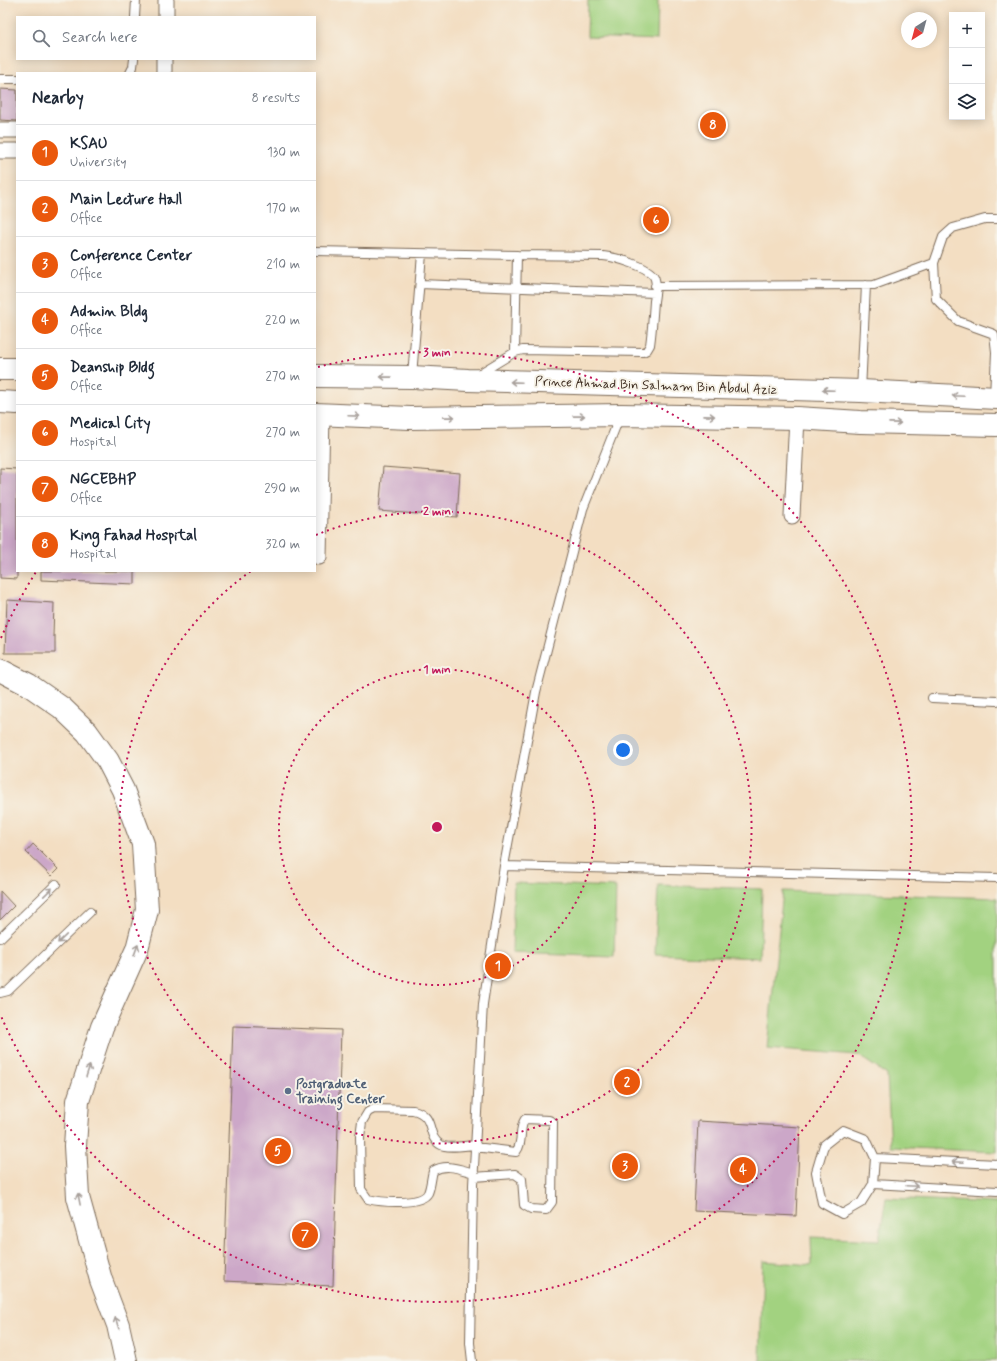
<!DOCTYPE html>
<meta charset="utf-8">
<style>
body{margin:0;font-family:Mynerve,sans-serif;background:#f2f2f3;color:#1f2937}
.controls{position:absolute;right:12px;top:12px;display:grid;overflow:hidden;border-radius:0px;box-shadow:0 2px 10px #0003}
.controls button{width:36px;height:36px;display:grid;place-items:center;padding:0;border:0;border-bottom:1px solid #e0e1e3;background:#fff;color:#1f2937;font:20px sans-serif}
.compass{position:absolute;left:901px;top:12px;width:36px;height:36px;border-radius:50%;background:#fff;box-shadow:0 2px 10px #0003;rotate:216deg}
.you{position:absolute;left:623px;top:750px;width:14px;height:14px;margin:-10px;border:3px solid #fff;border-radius:50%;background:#1a73e8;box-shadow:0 0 0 6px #1a73e833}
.badge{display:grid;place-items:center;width:26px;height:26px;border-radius:50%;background:#ea580c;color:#fff;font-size:13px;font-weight:700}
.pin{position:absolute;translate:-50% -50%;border:2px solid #fff;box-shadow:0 1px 4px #0006}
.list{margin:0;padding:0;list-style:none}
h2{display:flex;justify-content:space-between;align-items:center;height:52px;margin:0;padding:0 16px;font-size:17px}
h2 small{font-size:13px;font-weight:400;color:#747a83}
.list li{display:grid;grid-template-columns:26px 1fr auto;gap:12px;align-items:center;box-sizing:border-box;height:56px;padding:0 16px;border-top:1px solid #e0e1e3}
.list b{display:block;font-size:15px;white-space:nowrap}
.list p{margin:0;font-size:13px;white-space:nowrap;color:#747a83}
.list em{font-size:13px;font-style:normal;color:#747a83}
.icon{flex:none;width:22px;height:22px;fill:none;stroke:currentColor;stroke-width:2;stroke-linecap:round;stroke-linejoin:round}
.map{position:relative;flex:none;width:997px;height:1361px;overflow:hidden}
.search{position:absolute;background:#fff;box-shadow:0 2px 10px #0003;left:16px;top:16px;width:300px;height:44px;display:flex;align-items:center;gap:10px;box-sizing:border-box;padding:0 14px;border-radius:0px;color:#747a83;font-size:15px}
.panel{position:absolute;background:#fff;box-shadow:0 2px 10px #0003;left:16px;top:72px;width:300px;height:500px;border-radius:0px}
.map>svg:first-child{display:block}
.green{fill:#a2d280;stroke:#6e7e4f}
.building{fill:#cca7c8}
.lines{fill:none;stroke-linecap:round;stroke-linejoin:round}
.lane-casing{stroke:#7b6957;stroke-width:10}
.street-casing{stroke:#7b6957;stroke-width:17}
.secondary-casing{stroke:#7b6957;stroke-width:24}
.lane{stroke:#fff;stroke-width:8}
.street{stroke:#fff;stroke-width:15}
.secondary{stroke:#fff;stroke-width:22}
.oneway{stroke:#a79f9a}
.ring{fill:none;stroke:#c2185b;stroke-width:2;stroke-dasharray:2 4}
.service-dot{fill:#5c6f8a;stroke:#f7f3e8;stroke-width:1.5}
.labels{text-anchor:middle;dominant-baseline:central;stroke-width:4;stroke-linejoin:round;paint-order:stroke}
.street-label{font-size:13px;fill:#3b2a1e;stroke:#f7f3e8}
.service-label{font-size:13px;font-weight:bold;fill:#4e5e75;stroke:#f7f3e8;text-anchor:start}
.centre{fill:#c2185b;stroke:#f7f3e8;stroke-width:2}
.ring-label{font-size:12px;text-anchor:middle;font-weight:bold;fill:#c2185b;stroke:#f7f3e8;stroke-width:4;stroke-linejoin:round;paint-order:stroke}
</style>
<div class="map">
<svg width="997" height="1361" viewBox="0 0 997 1361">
<rect width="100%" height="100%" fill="#f7f3e8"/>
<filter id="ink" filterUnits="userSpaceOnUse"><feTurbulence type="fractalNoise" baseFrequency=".025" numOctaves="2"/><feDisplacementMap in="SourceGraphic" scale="8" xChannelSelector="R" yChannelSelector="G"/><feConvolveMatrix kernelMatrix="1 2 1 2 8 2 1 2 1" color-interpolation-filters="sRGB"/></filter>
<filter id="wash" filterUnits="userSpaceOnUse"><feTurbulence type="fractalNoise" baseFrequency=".012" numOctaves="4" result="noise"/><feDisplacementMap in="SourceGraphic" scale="16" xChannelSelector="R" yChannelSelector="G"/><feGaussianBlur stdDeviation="0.9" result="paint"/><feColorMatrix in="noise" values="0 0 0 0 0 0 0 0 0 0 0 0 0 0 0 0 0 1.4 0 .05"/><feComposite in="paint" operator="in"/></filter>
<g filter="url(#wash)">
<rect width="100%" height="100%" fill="#f3dec2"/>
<path class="green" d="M 588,0 L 658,0 L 657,40 L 587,37 Z
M 514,883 L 616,887 L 614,957 L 512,953 Z
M 658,885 L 762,889 L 760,958 L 655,954 Z
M 783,891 L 997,898 L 997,1152 L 891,1147 L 887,1075 L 858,1055 L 767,1048 Z
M 886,1198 L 997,1203 L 997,1361 L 760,1361 L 763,1261 L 812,1265 L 811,1237 L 879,1240 Z"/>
<g id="blocks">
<path class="building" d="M 0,89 L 17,90 L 17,121 L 0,120 Z
M 383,467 L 460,473 L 457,517 L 379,511 Z
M 0,468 L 17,469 L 17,579 L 0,578 Z
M 41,571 L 135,571 L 135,584 L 41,580 Z
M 7,600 L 54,603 L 53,636 L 55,636 L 55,653 L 5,653 Z
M 33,844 L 58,869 L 51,876 L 26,852 Z
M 0,891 L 14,906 L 0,920 Z
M 233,1026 L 341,1030 L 333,1286 L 224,1281 Z
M 698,1121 L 800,1127 L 796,1216 L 694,1211 Z"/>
</g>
</g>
<g filter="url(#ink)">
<use href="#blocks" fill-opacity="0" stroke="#7b6957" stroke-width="1"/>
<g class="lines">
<defs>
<path id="lane" d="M 135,17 L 136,0
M 130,73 L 133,67 L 134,59
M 0,79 L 17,79
M 315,251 L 517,255 L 603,256 C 615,257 652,267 655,279 C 657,286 655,295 654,301 C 653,316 652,331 650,345 L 647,350 L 643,352 L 523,350 L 515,352 L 477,375
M 420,284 L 655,293
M 655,286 L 874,285 L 934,263
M 515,352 L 517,255
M 412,376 L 422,254
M 861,391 L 866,285
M 994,398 L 996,352 L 994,334 L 958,321 L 936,299 L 934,263 L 943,237 L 953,228 L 985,219 L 997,219
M 932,698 L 997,701
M 504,866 L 997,878
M 0,938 L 56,884
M 0,993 L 8,991 L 90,912
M 843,1130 L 866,1139 L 875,1158 L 873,1184 L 861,1203 L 842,1214 L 822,1203 L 816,1172 L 824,1145 Z
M 875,1158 L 997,1164
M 474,1173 C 459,1169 447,1163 433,1171 C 431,1178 431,1186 428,1193 C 421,1206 380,1202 368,1199 L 361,1189 L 360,1137 L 362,1122 L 368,1112 L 374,1109 L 413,1110 C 437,1116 425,1136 441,1145 C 448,1149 468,1145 476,1145
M 474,1177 L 515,1174 L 522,1179 L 524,1205 L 531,1209 L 546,1210 L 552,1202 L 553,1122 L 549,1120 L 525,1119 C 518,1129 524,1142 516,1152 L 475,1147
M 873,1184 L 997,1191
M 472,1361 L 470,1343 L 473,1185 L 483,1004 L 504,866 L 536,692 L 583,509 L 620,416"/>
<path id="street" d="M 166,17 L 166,0
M 164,73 L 164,59
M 0,130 L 17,130
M 0,151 L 17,151
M 792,516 L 797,418
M 319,557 L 322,414"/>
<path id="secondary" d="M 0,369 L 17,369
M 315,376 L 412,377 L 468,380 L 861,391 L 997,398
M 0,402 L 17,403
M 315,414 L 410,418 L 621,415 L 797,418 L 860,422 L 997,425
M 0,670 L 29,685 L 62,708 L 87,732 L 108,761 L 123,790 L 143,844 L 147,910 L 137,949 L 102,1027 L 78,1101 L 75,1146 L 78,1197 L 101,1280 L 118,1325 L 126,1361"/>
</defs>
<use href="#lane" class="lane-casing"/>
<use href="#street" class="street-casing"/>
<use href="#secondary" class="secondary-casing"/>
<use href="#lane" class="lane"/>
<use href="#street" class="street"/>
<use href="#secondary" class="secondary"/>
</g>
<defs><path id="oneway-shaft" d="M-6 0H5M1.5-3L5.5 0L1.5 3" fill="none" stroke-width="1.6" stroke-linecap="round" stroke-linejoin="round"/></defs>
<g class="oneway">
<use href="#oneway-shaft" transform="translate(386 377) rotate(-179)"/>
<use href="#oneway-shaft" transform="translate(516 382) rotate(-178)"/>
<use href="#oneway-shaft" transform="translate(828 390) rotate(-178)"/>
<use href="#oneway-shaft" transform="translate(958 396) rotate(-177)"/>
<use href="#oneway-shaft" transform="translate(354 416) rotate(2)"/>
<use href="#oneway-shaft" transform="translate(579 416) rotate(-1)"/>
<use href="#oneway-shaft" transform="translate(709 416) rotate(1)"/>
<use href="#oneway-shaft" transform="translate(449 417) rotate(-1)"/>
<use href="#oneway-shaft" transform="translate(895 423) rotate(1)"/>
<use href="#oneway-shaft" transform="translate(48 892) rotate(-44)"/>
<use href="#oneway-shaft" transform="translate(62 939) rotate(136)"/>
<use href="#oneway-shaft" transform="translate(136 950) rotate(-70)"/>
<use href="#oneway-shaft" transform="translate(88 1071) rotate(-72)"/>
<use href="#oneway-shaft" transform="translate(958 1162) rotate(-177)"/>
<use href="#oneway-shaft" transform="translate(912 1186) rotate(3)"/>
<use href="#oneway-shaft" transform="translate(79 1199) rotate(-101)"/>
<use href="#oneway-shaft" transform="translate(117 1323) rotate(-108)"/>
</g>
</g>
<g class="ring">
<circle cx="437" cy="827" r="158"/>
<path d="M316 535A316 316 0 1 1 251 571"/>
<path d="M1 638A475 475 0 0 1 36 572M318 367A475 475 0 1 1 1 1016"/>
</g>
<circle class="service-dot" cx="288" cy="1091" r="4"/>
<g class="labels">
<g class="street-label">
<text transform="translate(656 386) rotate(2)">Prince Ahmad Bin Salmam Bin Abdul Aziz</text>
</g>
<g class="service-label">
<text x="296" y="1084">Postgraduate<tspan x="296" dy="15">Training Center</tspan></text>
</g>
</g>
<circle cx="437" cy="827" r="6" class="centre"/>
<g class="ring-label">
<text x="437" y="356">3 min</text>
<text x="437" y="515">2 min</text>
<text x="437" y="673">1 min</text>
</g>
</svg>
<div class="controls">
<button>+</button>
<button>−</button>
<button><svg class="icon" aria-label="layers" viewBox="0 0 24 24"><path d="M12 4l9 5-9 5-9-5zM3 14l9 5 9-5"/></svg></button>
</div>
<svg class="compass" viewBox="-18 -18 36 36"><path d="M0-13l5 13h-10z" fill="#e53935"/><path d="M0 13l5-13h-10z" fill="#747a83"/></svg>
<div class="you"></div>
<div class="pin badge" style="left:498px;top:966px">1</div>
<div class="pin badge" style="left:627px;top:1082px">2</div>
<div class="pin badge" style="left:625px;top:1166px">3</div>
<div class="pin badge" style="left:743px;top:1170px">4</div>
<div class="pin badge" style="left:278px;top:1151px">5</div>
<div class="pin badge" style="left:656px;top:220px">6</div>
<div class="pin badge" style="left:305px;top:1235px">7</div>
<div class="pin badge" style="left:713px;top:125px">8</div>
<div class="search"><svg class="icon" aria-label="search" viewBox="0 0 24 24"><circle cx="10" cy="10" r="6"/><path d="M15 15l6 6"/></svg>Search here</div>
<section class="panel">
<h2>Nearby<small>8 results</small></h2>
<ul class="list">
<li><span class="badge">1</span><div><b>KSAU</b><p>University</p></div><em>130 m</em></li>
<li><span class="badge">2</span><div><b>Main Lecture Hall</b><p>Office</p></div><em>170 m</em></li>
<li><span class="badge">3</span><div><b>Conference Center</b><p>Office</p></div><em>210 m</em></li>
<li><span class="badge">4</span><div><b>Admin Bldg</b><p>Office</p></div><em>220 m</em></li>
<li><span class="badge">5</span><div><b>Deanship Bldg</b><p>Office</p></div><em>270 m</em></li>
<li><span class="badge">6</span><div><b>Medical City</b><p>Hospital</p></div><em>270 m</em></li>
<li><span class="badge">7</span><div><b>NGCEBHP</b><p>Office</p></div><em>290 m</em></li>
<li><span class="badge">8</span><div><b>King Fahad Hospital</b><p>Hospital</p></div><em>320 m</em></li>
</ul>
</section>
</div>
